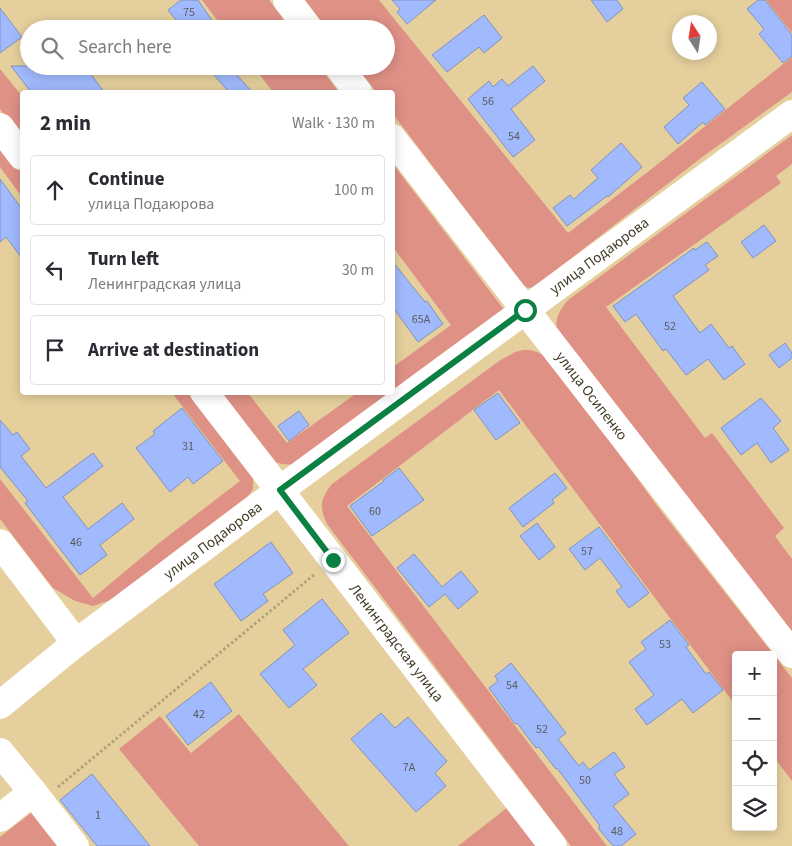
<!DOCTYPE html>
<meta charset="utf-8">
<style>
body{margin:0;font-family:"Source Sans 3",sans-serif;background:#f7f7f7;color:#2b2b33}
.controls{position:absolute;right:15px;bottom:15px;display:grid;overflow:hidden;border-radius:5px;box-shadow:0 2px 12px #0003}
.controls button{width:45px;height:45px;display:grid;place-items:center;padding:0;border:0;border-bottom:1px solid #e1e1e2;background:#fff;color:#2b2b33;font:25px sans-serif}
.compass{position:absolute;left:672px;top:15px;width:45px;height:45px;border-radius:50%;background:#fff;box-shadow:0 2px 12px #0003;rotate:348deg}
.stop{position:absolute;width:15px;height:15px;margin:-11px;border:4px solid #0b8043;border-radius:50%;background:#fff}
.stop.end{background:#0b8043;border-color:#fff;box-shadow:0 1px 5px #0008}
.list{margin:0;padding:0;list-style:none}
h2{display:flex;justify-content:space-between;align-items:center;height:65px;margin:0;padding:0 20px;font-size:21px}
h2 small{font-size:16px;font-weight:400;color:#7c7c81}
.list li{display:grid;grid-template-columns:32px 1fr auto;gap:15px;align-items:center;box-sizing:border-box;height:70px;margin:0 10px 10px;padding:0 10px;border:1px solid #e1e1e2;border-radius:5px}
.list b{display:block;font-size:19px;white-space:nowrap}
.list p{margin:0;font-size:16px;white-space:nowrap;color:#7c7c81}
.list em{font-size:16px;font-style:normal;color:#7c7c81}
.icon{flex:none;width:28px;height:28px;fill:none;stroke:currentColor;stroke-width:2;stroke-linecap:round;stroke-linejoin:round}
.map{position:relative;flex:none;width:792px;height:846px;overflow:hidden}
.search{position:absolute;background:#fff;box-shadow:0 2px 12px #0003;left:20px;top:20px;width:375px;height:55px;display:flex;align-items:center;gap:12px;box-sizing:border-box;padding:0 18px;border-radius:28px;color:#7c7c81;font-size:19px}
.panel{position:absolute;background:#fff;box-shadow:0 2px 12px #0003;left:20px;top:90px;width:375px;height:305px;border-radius:5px}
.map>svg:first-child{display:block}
.green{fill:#df9186}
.building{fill:#a1bafe;stroke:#8192bf}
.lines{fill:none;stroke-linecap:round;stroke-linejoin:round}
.path{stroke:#b2a178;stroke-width:3;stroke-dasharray:2.5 2.5;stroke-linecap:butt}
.minor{stroke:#fff;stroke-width:28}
.route{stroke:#0b8043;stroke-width:6}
.labels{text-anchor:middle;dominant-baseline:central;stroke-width:4;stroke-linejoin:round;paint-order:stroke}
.number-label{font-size:12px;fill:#5a5b5c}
.street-label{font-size:15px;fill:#433b26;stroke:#fdf2d9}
</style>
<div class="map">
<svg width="792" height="846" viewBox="0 0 792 846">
<rect width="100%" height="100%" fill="#e5d09d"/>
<path class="green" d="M 202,0 L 269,0 L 291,29 L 224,29 Z
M 305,0 L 379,0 L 568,233 L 649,171 L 792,57 L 792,92 L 701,158 L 534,287 L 528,288 L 522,284 L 393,114 L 392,92 L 376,92 L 356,66 L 386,66 L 386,29 L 327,29 Z
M 766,0 L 792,0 L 792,33 Z
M 253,66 L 319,66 L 339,92 L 273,92 Z
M 0,69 L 22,96 L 22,138 L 0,109 Z
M 792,135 L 792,164 L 776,176 L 781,183 L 606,307 L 705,438 L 712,433 L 784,528 L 775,536 L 792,559 L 792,648 L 557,338 C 555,320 557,313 568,300 Z
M 0,144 L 22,173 L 22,197 L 0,167 Z
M 393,164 L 505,311 L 325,448 C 309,458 295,470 276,462 L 221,393 L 248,393 L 287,443 L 357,393 L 392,392 L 393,367 L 451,325 L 393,247 Z
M 523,350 C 538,349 545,356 555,366 L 661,511 L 792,678 L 792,781 L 773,756 L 773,655 L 736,655 L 736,706 L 499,390 L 347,506 L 607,846 L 571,846 L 327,524 C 319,507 320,499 332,484 L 499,361 L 515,352 Z
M 172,393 L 192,393 L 253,477 L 253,489 L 248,496 L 179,548 L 117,598 L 93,606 L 75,601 L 53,588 L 0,519 L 0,479 L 93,598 L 159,543 L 240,481 Z
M 239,714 L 349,846 L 199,846 L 119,749 L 160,716 L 191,753 Z
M 512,804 L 544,846 L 458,846 Z
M 31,813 L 57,846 L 0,846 L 0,837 Z"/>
<path class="building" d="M 181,0 L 198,0 L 218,29 L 183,29 L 168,10 Z
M 392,0 L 436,0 L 407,24 L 397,12 L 400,9 Z
M 591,0 L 617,0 L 623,9 L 607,22 Z
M 758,0 L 765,0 L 792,35 L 792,56 L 783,63 L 759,34 L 764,29 L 747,9 Z
M 0,8 L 22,37 L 0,53 Z
M 484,15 L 502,38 L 484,53 L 479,47 L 447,72 L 432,55 Z
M 11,66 L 85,66 L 104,92 L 31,92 Z
M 206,66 L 229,66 L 252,92 L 229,92 Z
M 533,66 L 545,81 L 511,109 L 535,140 L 513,157 L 468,99 L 489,81 L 493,87 L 502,79 L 508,86 Z
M 702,82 L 725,109 L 705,125 L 703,122 L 678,144 L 664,127 L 689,105 L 683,98 Z
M 621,143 L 642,167 L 608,197 L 607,196 L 567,226 L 553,208 L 570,195 L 574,199 L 598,178 L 591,170 Z
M 0,179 L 22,209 L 22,258 L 6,237 L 0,242 Z
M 764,225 L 776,241 L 753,258 L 741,242 Z
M 707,242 L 718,256 L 705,265 L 709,270 L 673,296 L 700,333 L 711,324 L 729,348 L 732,346 L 745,364 L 724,380 L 708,359 L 686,375 L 666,349 L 663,351 L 636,314 L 625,322 L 613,306 L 694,248 L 695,250 Z
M 392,261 L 425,302 L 427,301 L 443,324 L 418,342 L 392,306 Z
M 785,343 L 792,353 L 792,358 L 779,368 L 769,355 Z
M 498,393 L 520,423 L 496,440 L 474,410 Z
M 761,398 L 781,421 L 773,428 L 789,450 L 771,463 L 757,443 L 741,455 L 721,428 Z
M 182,408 L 223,461 L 193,484 L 188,477 L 170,492 L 136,448 L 155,434 L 153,431 Z
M 299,411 L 309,425 L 289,441 L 278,426 Z
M 0,420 L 13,435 L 17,432 L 30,449 L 21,456 L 46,488 L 93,453 L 103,466 L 63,497 L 88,529 L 122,503 L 134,519 L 100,545 L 107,555 L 80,575 L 25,503 L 28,501 L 0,467 Z
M 399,468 L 424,500 L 372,536 L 350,506 L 384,481 L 383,480 Z
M 555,473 L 567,488 L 552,500 L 554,503 L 523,527 L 509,508 Z
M 537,523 L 555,547 L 539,560 L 520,536 Z
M 599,527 L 649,593 L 629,608 L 616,591 L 622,587 L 600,558 L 585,570 L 569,549 Z
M 271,542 L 293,573 L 263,594 L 268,601 L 241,621 L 214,584 Z
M 414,554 L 442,587 L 461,571 L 478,592 L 458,609 L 445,594 L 429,607 L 397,568 Z
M 322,599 L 349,633 L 303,669 L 317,685 L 289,708 L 260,674 L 295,645 L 283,630 Z
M 670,620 L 689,645 L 686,647 L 706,674 L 709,672 L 723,690 L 693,713 L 682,699 L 647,725 L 635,709 L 654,695 L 629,662 L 646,649 L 641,642 Z
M 511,663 L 566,733 L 558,739 L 579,766 L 583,762 L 589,770 L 614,752 L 625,767 L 614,774 L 629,794 L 613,806 L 636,834 L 621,846 L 613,846 L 598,828 L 600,826 L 557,768 L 556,769 L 539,747 L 536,748 L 517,723 L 515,724 L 489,688 L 498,681 L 495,676 Z
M 211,682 L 232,711 L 188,745 L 166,716 Z
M 381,713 L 395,728 L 408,717 L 447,761 L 435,773 L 446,786 L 416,812 L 351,739 Z
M 92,774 L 150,846 L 97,846 L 60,800 Z"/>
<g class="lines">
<path class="path" d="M 58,787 L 315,574"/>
<g class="minor">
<path d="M 287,0 L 309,29"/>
<path d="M 338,66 L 358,92"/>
<path d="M 0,127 L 22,156"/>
<path id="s1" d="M 392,138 L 792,654"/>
<path id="s2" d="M 204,392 L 553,846"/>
<path d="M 0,543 L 76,643"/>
<path id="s3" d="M 0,705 L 76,643 L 280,490 L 792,114"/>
<path d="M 0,752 L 33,792 L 0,818"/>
<path d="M 33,792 L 75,846"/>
</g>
</g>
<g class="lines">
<path class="route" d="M 333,560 L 280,490 L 525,310"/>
</g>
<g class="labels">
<g class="number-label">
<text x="189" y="12">75</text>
<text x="488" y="101">56</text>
<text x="514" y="136">54</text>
<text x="421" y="319">65А</text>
<text x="670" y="326">52</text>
<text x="188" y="446">31</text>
<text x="375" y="511">60</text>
<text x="76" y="542">46</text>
<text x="587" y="551">57</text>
<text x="665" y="644">53</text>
<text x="512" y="685">54</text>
<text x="199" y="714">42</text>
<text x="542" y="729">52</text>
<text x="409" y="767">7А</text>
<text x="585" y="780">50</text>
<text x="98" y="815">1</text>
<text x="617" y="831">48</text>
</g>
<g class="street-label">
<text stroke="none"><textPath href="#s3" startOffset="749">улица Подаюрова</textPath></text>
<text stroke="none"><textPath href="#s1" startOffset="326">улица Осипенко</textPath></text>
<text stroke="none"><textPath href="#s3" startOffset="269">улица Подаюрова</textPath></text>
<text stroke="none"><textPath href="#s2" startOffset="316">Ленинградская улица</textPath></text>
</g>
</g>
</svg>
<div class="controls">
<button>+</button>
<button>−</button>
<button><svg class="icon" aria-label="locate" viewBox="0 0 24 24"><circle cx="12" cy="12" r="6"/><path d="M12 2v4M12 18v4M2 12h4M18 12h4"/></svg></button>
<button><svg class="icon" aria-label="layers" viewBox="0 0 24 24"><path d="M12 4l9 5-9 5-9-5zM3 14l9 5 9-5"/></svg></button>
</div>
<svg class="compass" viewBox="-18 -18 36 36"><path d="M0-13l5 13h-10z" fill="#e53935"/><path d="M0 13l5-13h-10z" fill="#7c7c81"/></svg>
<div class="stop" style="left:525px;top:310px"></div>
<div class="stop end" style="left:333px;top:560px"></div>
<div class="search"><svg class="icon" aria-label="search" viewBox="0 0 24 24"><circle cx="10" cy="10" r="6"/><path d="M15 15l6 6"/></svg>Search here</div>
<section class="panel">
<h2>2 min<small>Walk · 130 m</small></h2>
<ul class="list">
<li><svg class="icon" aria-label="ahead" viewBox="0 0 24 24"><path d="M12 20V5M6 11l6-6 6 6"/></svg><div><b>Continue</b><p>улица Подаюрова</p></div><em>100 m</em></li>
<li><svg class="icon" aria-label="left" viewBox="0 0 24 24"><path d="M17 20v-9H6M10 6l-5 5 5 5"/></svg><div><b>Turn left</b><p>Ленинградская улица</p></div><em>30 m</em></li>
<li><svg class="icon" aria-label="arrive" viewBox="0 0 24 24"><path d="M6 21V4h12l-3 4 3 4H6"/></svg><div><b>Arrive at destination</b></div></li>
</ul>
</section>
</div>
